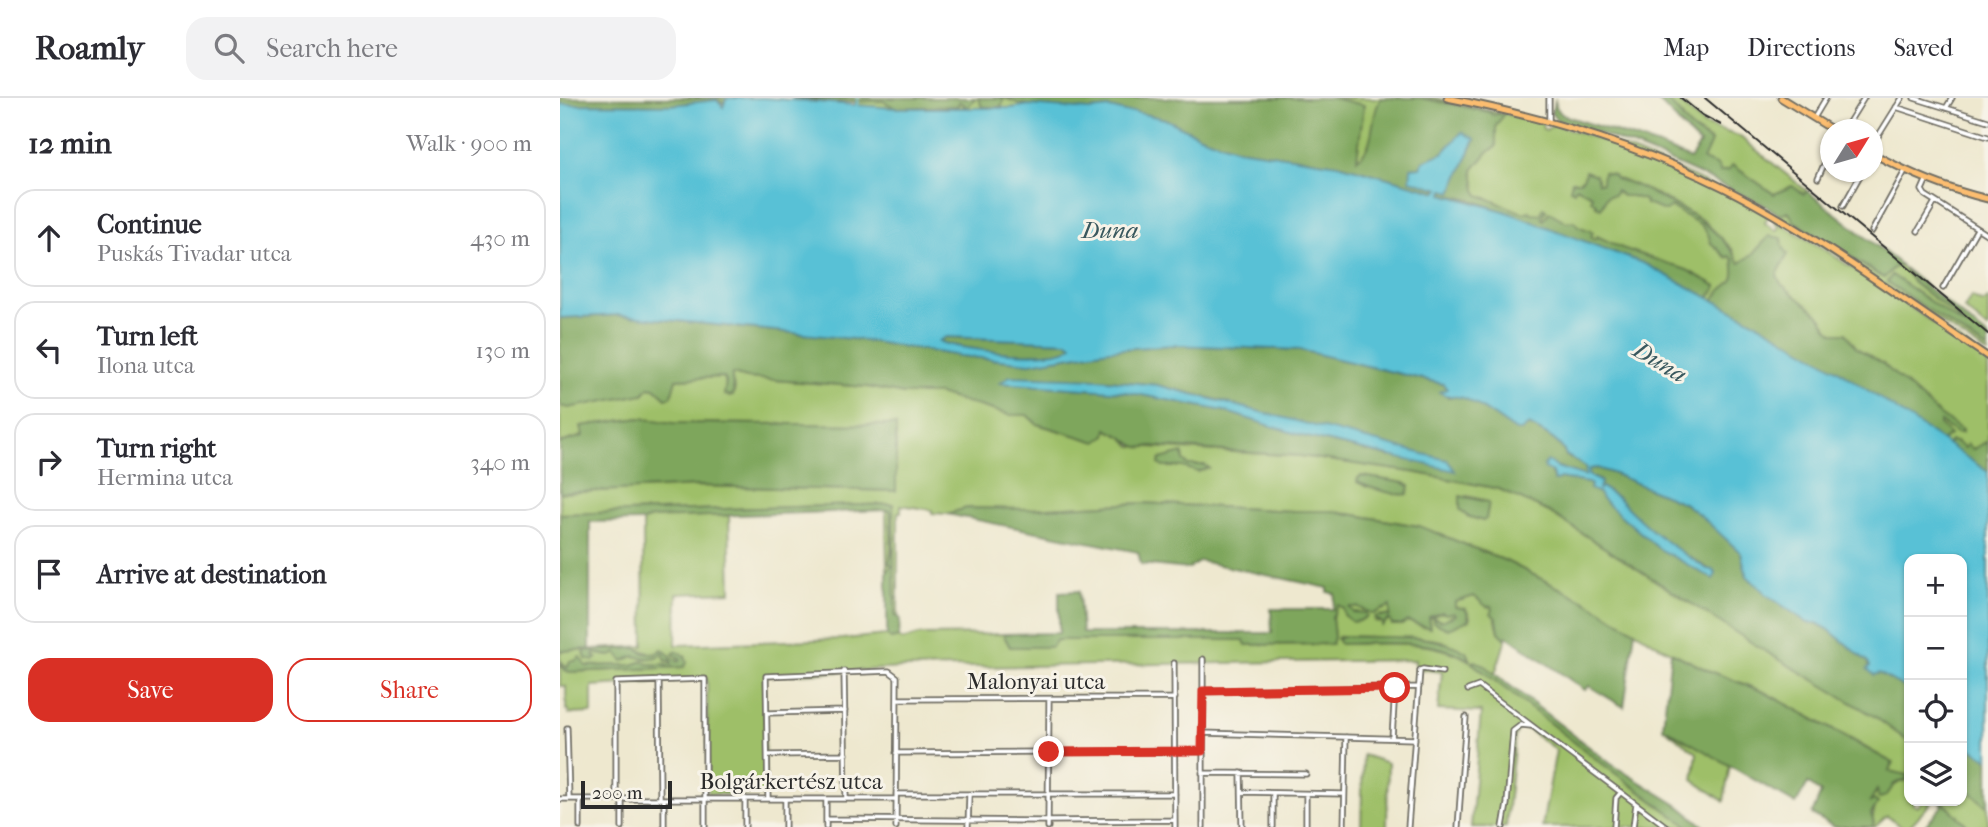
<!DOCTYPE html>
<meta charset="utf-8">
<style>
body{margin:0;font-family:"IM FELL French Canon",serif;background:#f2f2f3;color:#2b2b33}
.controls{position:absolute;right:21px;bottom:21px;display:grid;overflow:hidden;border-radius:14px;box-shadow:0 2px 5px #0004}
.controls button{width:63px;height:63px;display:grid;place-items:center;padding:0;border:0;border-bottom:2px solid #e1e1e2;background:#fff;color:#2b2b33;font:35px sans-serif}
.compass{position:absolute;left:1260px;top:21px;width:63px;height:63px;border-radius:50%;background:#fff;box-shadow:0 2px 5px #0004;rotate:53deg}
.scale{position:absolute;left:21px;bottom:18px;width:91px;box-sizing:border-box;padding-left:7px;border:4px solid #2b2b2b;border-top:0;font-size:19px;line-height:24px;white-space:nowrap;color:#2b2b2b;-webkit-text-stroke:5px #f7f3e8;paint-order:stroke}
.stop{position:absolute;width:21px;height:21px;margin:-16px;border:5px solid #d93025;border-radius:50%;background:#fff}
.stop.end{background:#d93025;border-color:#fff;box-shadow:0 2px 7px #0008}
.list{margin:0;padding:0;list-style:none}
h2{display:flex;justify-content:space-between;align-items:center;height:91px;margin:0;padding:0 28px;font-size:30px}
h2 small{font-size:23px;font-weight:400;color:#7c7c81}
.list li{display:grid;grid-template-columns:46px 1fr auto;gap:21px;align-items:center;box-sizing:border-box;height:98px;margin:0 14px 14px;padding:0 14px;border:2px solid #e1e1e2;border-radius:21px}
.list b{display:block;font-size:26px;white-space:nowrap}
.list p{margin:0;font-size:23px;white-space:nowrap;color:#7c7c81}
.list em{font-size:23px;font-style:normal;color:#7c7c81}
.actions{display:flex;gap:14px;padding:21px 28px}
.actions a{flex:1;padding:16px 0;border:2px solid #d93025;border-radius:21px;text-align:center;font-size:24px;color:#d93025}
.actions .main{background:#d93025;color:#fff}
.icon{flex:none;width:38px;height:38px;fill:none;stroke:currentColor;stroke-width:2;stroke-linecap:round;stroke-linejoin:round}
.map{position:relative;flex:none;width:1428px;height:729px;overflow:hidden}
header{display:flex;align-items:center;gap:42px;box-sizing:border-box;height:98px;padding:0 35px;background:#fff;border-bottom:2px solid #e1e1e2}
header strong{font-size:33px}
nav{display:flex;gap:38px;margin-inline-start:auto;font-size:24px}
.search{width:490px;height:63px;background:#f2f2f3;display:flex;align-items:center;gap:18px;box-sizing:border-box;padding:0 24px;border-radius:21px;color:#7c7c81;font-size:26px}
main{display:flex}
aside{flex:1;background:#fff}
.map>svg:first-child{display:block}
.green{fill:#9ebf68;stroke:#64754a;stroke-width:2;fill-rule:evenodd}
.forest{fill:#7ea65c;stroke:#546844;stroke-width:2;fill-rule:evenodd}
.water{fill:#59c1d6;stroke:#427680;stroke-width:2;fill-rule:evenodd}
.lines{fill:none;stroke-linecap:round;stroke-linejoin:round}
.stream{stroke:#59c1d6;stroke-width:2}
.minor-casing{stroke:#6f6d64;stroke-width:7}
.major-casing{stroke:#6f6d64;stroke-width:9}
.minor{stroke:#fff;stroke-width:3.5}
.major{stroke:#fcbd6f;stroke-width:5}
.rail{stroke:#2b2b2b;stroke-width:2}
.route{stroke:#d93025;stroke-width:9}
.labels{text-anchor:middle;dominant-baseline:central;stroke-width:6;stroke-linejoin:round;paint-order:stroke}
.street-label{font-size:23px;fill:#2b2b2b;stroke:#f7f3e8}
.water-label{font-size:24px;font-style:italic;fill:#39585e;stroke:#f7f3e8}
</style>
<header>
<strong>Roamly</strong>
<div class="search"><svg class="icon" aria-label="search" viewBox="0 0 24 24"><circle cx="10" cy="10" r="6"/><path d="M15 15l6 6"/></svg>Search here</div>
<nav><a>Map</a><a>Directions</a><a>Saved</a></nav>
</header>
<main>
<aside>
<h2>12 min<small>Walk · 900 m</small></h2>
<ul class="list">
<li><svg class="icon" aria-label="ahead" viewBox="0 0 24 24"><path d="M12 20V5M6 11l6-6 6 6"/></svg><div><b>Continue</b><p>Puskás Tivadar utca</p></div><em>430 m</em></li>
<li><svg class="icon" aria-label="left" viewBox="0 0 24 24"><path d="M17 20v-9H6M10 6l-5 5 5 5"/></svg><div><b>Turn left</b><p>Ilona utca</p></div><em>130 m</em></li>
<li><svg class="icon" aria-label="right" viewBox="0 0 24 24"><path d="M7 20v-9h11M14 6l5 5-5 5"/></svg><div><b>Turn right</b><p>Hermina utca</p></div><em>340 m</em></li>
<li><svg class="icon" aria-label="arrive" viewBox="0 0 24 24"><path d="M6 21V4h12l-3 4 3 4H6"/></svg><div><b>Arrive at destination</b></div></li>
</ul>
<div class="actions"><a class="main">Save</a><a>Share</a></div>
</aside>
<div class="map">
<svg width="1428" height="729" viewBox="0 0 1428 729">
<rect width="100%" height="100%" fill="#f7f3e8"/>
<filter id="ink" filterUnits="userSpaceOnUse"><feTurbulence type="fractalNoise" baseFrequency=".0143" numOctaves="2"/><feDisplacementMap in="SourceGraphic" scale="14" xChannelSelector="R" yChannelSelector="G"/><feConvolveMatrix kernelMatrix="1 2 1 2 8 2 1 2 1" color-interpolation-filters="sRGB"/></filter>
<filter id="wash" filterUnits="userSpaceOnUse"><feTurbulence type="fractalNoise" baseFrequency=".00686" numOctaves="4" result="noise"/><feDisplacementMap in="SourceGraphic" scale="28" xChannelSelector="R" yChannelSelector="G"/><feGaussianBlur stdDeviation="1.57" result="paint"/><feColorMatrix in="noise" values="0 0 0 0 0 0 0 0 0 0 0 0 0 0 0 0 0 1.4 0 .05"/><feComposite in="paint" operator="in"/></filter>
<g filter="url(#wash)">
<rect width="100%" height="100%" fill="#eee8cf"/>
<path class="green" d="M 296,0 L 832,0 L 932,17 L 930,14 L 860,0 L 874,0 L 982,24 L 983,31 L 986,32 L 993,26 C 1071,50 1136,78 1207,116 L 1208,119 L 1205,125 L 1216,133 L 1219,128 L 1214,125 L 1216,123 L 1264,151 L 1428,262 L 1428,374 L 1201,227 L 1085,166 L 495,11 L 469,7 L 452,10 L 335,10 L 295,8 ZM 1025,74 L 1037,85 L 1042,85 L 1043,75 L 1098,97 L 1144,123 L 1173,152 L 1176,174 L 1173,160 L 1151,145 L 1148,136 L 1141,127 L 1111,109 L 1105,113 L 1086,106 L 1085,102 L 1071,98 L 1062,98 L 1055,92 L 1047,98 L 1043,107 L 1036,108 L 1033,97 L 1016,89 L 1015,85 L 1024,80 Z
M 1102,0 L 1115,0 L 1144,27 L 1179,38 L 1247,93 L 1244,97 L 1214,96 L 1172,67 L 1169,72 L 1159,74 L 1151,65 L 1142,62 L 1151,43 L 1128,28 L 1120,15 Z
M 1225,113 L 1233,118 L 1234,124 L 1316,176 L 1324,180 L 1333,170 L 1341,167 L 1354,185 L 1393,215 L 1408,230 L 1333,178 L 1327,184 L 1428,252 L 1428,256 L 1219,117 Z
M 1411,199 L 1423,205 L 1428,201 L 1428,231 L 1404,211 Z
M 172,276 L 187,280 L 307,289 L 344,296 L 378,296 L 449,317 L 467,317 L 477,326 L 537,344 L 546,337 L 547,331 L 563,339 L 571,348 L 740,358 L 858,375 L 939,391 L 989,414 L 1200,550 L 1314,618 L 1349,644 L 1349,703 L 1356,703 L 1353,706 L 1357,709 L 1363,704 L 1373,703 L 1349,729 L 1341,729 L 1327,718 L 1315,729 L 1311,729 L 1315,709 L 1308,706 L 1318,691 L 1318,700 C 1331,694 1333,684 1346,683 L 1347,677 L 1329,673 L 1333,666 L 1295,643 L 1204,594 L 1145,571 L 1101,549 L 1029,505 L 946,463 L 859,428 L 772,413 L 734,413 L 582,405 L 468,411 L 407,410 L 387,416 L 372,415 L 372,412 L 341,407 L 341,414 L 338,414 L 338,519 L 335,519 L 333,406 L 0,416 L 0,395 L 138,388 L 336,393 L 336,328 L 114,325 L 80,320 L 21,328 L 24,338 L 0,345 L 0,308 L 83,296 L 89,289 L 95,290 L 106,300 L 110,299 L 116,281 L 164,279 L 169,299 L 173,298 L 175,290 L 171,282 ZM 802,378 L 844,385 L 827,393 L 805,388 ZM 907,398 L 925,402 L 927,408 L 923,423 L 907,418 L 900,411 Z
M 326,412 L 331,413 C 331,430 333,449 329,465 L 332,468 L 327,474 Z
M 169,417 L 171,494 L 117,496 L 116,547 L 282,541 L 327,537 L 331,541 L 339,539 L 342,542 L 359,537 L 443,536 L 450,549 L 491,549 L 496,542 L 685,542 L 686,547 L 772,546 L 774,539 L 772,519 L 778,507 L 800,522 L 805,520 L 806,516 L 793,514 L 789,509 L 798,509 L 813,516 L 830,508 L 830,518 L 821,517 L 815,523 L 822,525 C 833,520 852,523 863,529 C 870,516 881,513 895,515 L 897,517 L 881,523 L 873,520 L 894,529 L 903,523 L 908,523 L 910,519 L 906,511 L 895,509 L 895,504 L 914,498 L 932,507 L 939,534 L 946,541 L 935,576 L 922,566 L 914,563 L 912,565 L 1040,664 L 1129,729 L 982,729 L 996,652 L 963,628 L 958,631 L 955,638 L 946,729 L 911,729 L 921,614 L 878,612 L 882,574 L 860,571 L 855,567 L 855,562 L 342,570 L 206,578 L 204,581 L 205,697 L 148,696 L 147,581 L 32,588 L 32,615 L 9,616 L 9,612 L 6,612 L 6,588 L 0,588 L 0,566 L 4,572 L 10,574 L 124,569 L 126,561 L 118,555 L 121,561 L 116,563 L 102,551 L 96,556 C 87,555 81,551 73,550 C 58,549 40,551 24,553 L 27,559 L 36,558 L 33,558 L 33,555 L 48,558 L 58,555 L 68,559 L 74,558 L 86,561 L 103,555 L 112,566 L 86,566 L 83,563 L 72,567 L 26,568 L 23,566 L 24,564 L 10,563 L 7,570 L 0,562 L 0,553 L 84,548 L 83,423 L 92,420 ZM 789,538 L 871,541 L 882,543 L 906,554 L 910,563 C 873,540 822,546 780,546 L 778,539 ZM 174,687 L 196,688 L 197,697 L 174,697 Z
M 1103,630 L 1170,666 L 1164,703 L 1133,682 L 1137,655 Z
M 803,657 L 828,665 L 827,729 L 801,729 Z
M 1402,687 L 1428,709 L 1428,729 L 1409,729 L 1382,703 L 1402,703 Z"/>
<path class="forest" d="M 0,0 L 170,0 L 164,6 L 157,2 L 111,7 L 0,6 Z
M 232,0 L 415,0 L 408,9 L 403,8 L 404,6 L 399,4 L 398,8 L 335,10 L 323,3 L 275,4 Z
M 418,0 L 772,0 L 804,7 L 797,61 C 817,48 809,18 821,0 L 860,0 L 930,14 L 933,17 L 944,15 L 936,28 L 936,49 L 927,55 L 913,72 L 916,92 L 919,97 L 963,115 L 970,113 L 971,115 L 981,116 L 983,110 L 986,112 L 982,120 L 984,122 L 989,114 L 1007,124 L 1014,123 L 1018,128 L 1033,134 L 1031,139 L 1035,141 L 1037,138 L 1062,150 L 1127,172 L 1157,188 L 1149,200 L 1085,166 L 912,102 L 883,96 L 882,93 L 884,92 L 892,93 L 915,42 L 894,43 L 883,55 L 863,63 L 860,69 L 851,70 L 851,78 L 880,92 L 878,94 L 778,66 L 678,51 L 640,38 L 605,21 L 575,14 L 565,14 L 550,10 L 530,12 L 495,11 L 460,6 L 444,0 L 441,9 L 422,9 Z
M 1094,0 C 1112,0 1117,15 1128,27 C 1134,34 1144,39 1151,44 L 1143,62 L 1158,68 L 1160,74 L 1169,72 L 1172,67 L 1214,96 L 1232,88 L 1244,96 L 1247,93 L 1341,167 L 1333,170 L 1324,180 L 1234,123 L 1228,113 L 1219,117 C 1205,105 1188,100 1172,92 C 1115,64 1058,40 997,22 L 991,15 L 995,3 L 997,12 L 1003,17 L 1099,48 L 1130,61 L 1140,46 C 1122,33 1112,13 1094,0 Z
M 1025,73 L 1036,77 L 1038,85 L 1042,85 L 1043,74 L 1054,77 L 1056,81 C 1078,86 1096,98 1116,108 C 1143,121 1164,138 1180,165 L 1193,156 L 1209,138 L 1222,140 L 1223,149 L 1228,156 L 1217,177 L 1221,186 L 1259,217 L 1269,231 L 1274,235 L 1286,235 L 1297,250 L 1322,265 L 1380,317 L 1402,332 L 1402,335 L 1396,335 L 1380,324 L 1380,327 L 1390,337 L 1381,343 L 1275,270 L 1153,202 C 1167,180 1178,192 1173,161 L 1169,158 L 1167,160 L 1151,145 L 1148,136 L 1141,127 L 1111,109 L 1105,113 L 1086,106 L 1084,102 L 1071,98 L 1062,98 L 1056,92 L 1054,97 L 1047,98 L 1041,110 L 1036,108 L 1036,105 L 1031,102 L 1032,97 L 1016,89 L 1014,93 L 1010,91 L 1012,83 L 1020,83 L 1024,79 Z
M 1344,170 L 1428,239 L 1428,252 L 1327,184 L 1332,177 L 1408,230 L 1393,215 L 1354,185 Z
M 59,217 L 302,242 L 400,258 L 470,265 L 549,252 L 614,247 L 740,252 L 883,286 L 887,291 L 884,294 L 888,299 L 903,299 L 964,329 L 969,327 C 982,334 1001,343 1006,358 L 1026,369 L 1026,378 L 992,367 L 990,373 L 994,383 L 1000,380 L 1028,385 L 1031,387 L 1030,391 L 1039,395 L 1042,401 L 1098,450 L 1153,481 L 1150,472 L 1099,440 L 1073,418 L 1057,399 L 1043,390 L 1039,391 L 1038,388 L 1041,386 L 1039,382 L 1027,377 L 1029,371 L 1037,370 L 1052,375 L 1123,405 L 1141,417 L 1181,455 L 1187,478 L 1207,496 L 1248,525 L 1256,525 L 1268,531 L 1308,564 L 1309,570 L 1315,575 L 1319,575 L 1349,592 L 1349,644 L 1314,618 L 1200,550 L 989,414 L 939,391 L 858,375 L 740,358 L 591,348 C 577,352 574,347 564,340 C 558,336 552,335 547,331 L 546,337 L 537,344 L 477,326 L 467,317 L 450,317 L 378,296 L 344,296 L 307,289 L 187,280 L 172,276 C 171,284 175,289 173,298 L 164,297 L 166,283 L 164,279 L 116,281 L 111,299 L 106,300 L 95,290 L 89,289 L 83,296 L 8,310 L 0,308 L 0,220 ZM 538,281 L 597,287 L 662,303 L 831,359 L 743,338 L 664,313 L 566,294 L 441,285 Z
M 386,239 L 508,244 L 512,247 C 501,264 396,252 379,243 Z
M 80,320 L 114,325 L 336,327 L 336,393 L 138,388 L 0,395 L 0,345 L 23,338 L 21,328 Z
M 1390,343 L 1396,344 L 1405,350 L 1407,346 L 1413,351 L 1428,343 L 1428,374 L 1387,347 Z
M 623,355 L 624,363 L 628,367 L 645,367 L 649,370 L 638,374 L 623,369 L 603,369 L 599,366 L 600,361 Z
M 802,378 L 844,385 L 850,388 L 848,396 C 838,399 807,389 797,384 L 798,380 Z
M 900,398 L 929,404 L 926,421 L 923,423 L 907,418 L 900,411 Z
M 582,405 L 734,413 L 772,413 L 859,428 L 946,463 L 1029,505 L 1075,533 L 1064,609 L 1029,588 L 1025,592 L 947,538 L 946,541 L 939,534 L 937,522 L 931,515 L 932,508 L 927,509 L 914,498 L 895,504 L 895,509 L 906,511 L 909,522 L 888,531 L 873,524 L 873,520 L 881,523 L 896,517 L 895,515 L 885,516 L 882,514 L 869,519 L 870,530 L 847,523 L 842,527 L 832,527 L 829,521 L 822,528 L 822,524 L 814,520 L 816,518 L 830,518 L 830,508 L 813,516 L 798,509 L 789,509 L 793,514 L 806,515 L 807,518 L 799,523 L 792,524 L 784,517 L 783,510 L 778,507 L 772,519 L 774,539 L 772,546 L 686,547 L 684,542 L 497,542 L 491,549 L 450,549 L 443,536 L 499,535 L 499,494 L 519,493 L 522,535 L 712,535 L 711,511 L 773,511 L 775,496 L 768,494 L 768,490 L 640,463 L 628,471 L 581,466 L 578,454 L 387,416 L 407,410 L 468,411 Z
M 333,406 L 335,518 L 340,520 L 339,539 L 331,541 L 327,538 L 327,474 L 332,468 L 329,465 L 332,455 L 330,412 L 92,420 L 83,423 L 30,424 L 30,551 L 0,553 L 0,416 Z
M 786,538 C 826,542 869,532 906,554 L 910,563 C 879,539 817,546 780,546 L 777,541 Z
M 76,550 L 84,555 L 95,556 L 102,551 L 118,564 L 121,561 L 113,556 L 116,553 L 125,558 L 127,565 L 124,569 L 10,574 L 4,572 L 0,562 L 7,570 L 10,563 L 15,563 L 20,559 L 26,568 L 72,567 L 83,563 L 87,566 L 112,566 L 111,562 L 106,563 L 103,555 C 95,563 84,560 74,558 L 63,563 L 57,555 L 51,558 L 34,555 L 33,558 L 37,560 L 33,563 L 26,561 L 24,553 Z
M 1111,554 L 1145,571 L 1204,594 L 1333,665 L 1329,673 L 1347,677 L 1347,681 L 1334,686 C 1330,693 1327,700 1318,700 L 1317,692 L 1309,705 L 1314,702 L 1318,705 L 1311,716 L 1314,725 L 1312,729 L 1274,729 L 1252,716 L 1261,695 L 1248,685 L 1236,706 L 1103,629 Z
M 914,563 L 922,566 L 1051,666 L 1122,710 L 1145,729 L 1129,729 L 1040,664 L 912,565 Z
M 1402,644 L 1428,661 L 1428,709 L 1402,687 Z
M 1379,703 L 1382,703 L 1409,729 L 1364,729 L 1383,707 Z"/>
<path class="water" d="M 170,0 L 205,0 L 335,10 L 452,10 L 469,7 L 530,12 L 550,10 L 565,14 L 575,14 L 605,21 L 640,38 L 678,51 L 778,66 L 877,94 L 880,91 L 850,82 L 851,70 L 860,69 L 863,63 L 883,55 L 902,34 L 915,41 L 892,94 L 884,92 L 883,96 L 944,113 L 1085,166 L 1201,227 L 1275,270 L 1428,374 L 1428,661 L 1402,644 L 1402,461 L 1349,461 L 1349,592 L 1319,575 L 1314,577 L 1307,571 L 1310,568 L 1308,564 L 1268,531 L 1257,525 L 1248,525 L 1207,497 L 1187,478 L 1181,455 L 1141,418 L 1124,405 L 1052,375 L 1037,370 L 1029,371 L 1028,377 L 1041,384 L 1039,391 L 1042,389 C 1048,395 1055,397 1060,402 C 1088,432 1113,449 1147,471 L 1153,472 L 1156,476 L 1153,481 L 1098,450 L 1042,401 L 1039,395 L 1030,391 L 1031,387 L 1028,385 L 1000,380 L 994,383 L 992,374 L 985,371 L 984,367 L 987,363 L 997,369 L 1025,378 L 1026,369 L 1006,357 C 1001,343 982,334 969,327 L 961,333 L 956,333 C 940,322 924,310 906,301 C 897,297 888,300 879,294 L 887,291 L 883,286 L 740,252 L 614,247 L 549,252 L 470,265 L 400,258 L 302,242 L 59,217 L 0,220 L 0,6 L 111,7 L 157,2 L 163,9 L 166,1 ZM 386,239 L 508,244 L 512,247 C 500,264 398,252 379,243 Z
M 450,278 L 538,281 L 597,287 L 887,362 L 895,373 L 743,338 L 664,313 L 566,294 L 440,285 Z"/>
<g class="lines">
<path class="stream" d="M 296,9 L 298,0"/>
</g>
</g>
<g filter="url(#ink)">
<g class="lines">
<defs>
<path id="minor" d="M 1354,0 L 1428,23
M 1336,9 L 1428,39
M 1386,10 L 1392,0
M 1254,20 L 1266,0
M 989,23 L 989,0
M 1284,32 L 1304,0
M 1312,48 L 1342,0
M 1258,80 L 1270,53
M 1366,83 L 1362,92 L 1365,97 L 1428,137
M 1283,108 L 1302,74
M 1312,133 L 1345,73
M 1358,133 L 1375,104
M 1383,190 L 1417,131
M 614,565 L 615,729
M 284,573 L 286,701
M 99,582 L 100,701
M 908,592 L 919,588 L 1107,729
M 643,593 L 859,589
M 337,601 L 615,600
M 208,615 L 285,613
M 7,630 L 9,701
M 642,635 L 855,641
M 832,640 L 835,590
M 336,655 L 642,653
M 209,657 L 286,656
M 642,675 L 746,676
M 681,675 L 682,729
M 682,694 L 784,696
M 713,695 L 713,729
M 336,696 L 615,696
M 185,700 L 185,729
M 0,701 L 336,701
M 20,701 L 20,729
M 56,701 L 56,584 L 145,581 L 145,729
M 62,701 L 62,729
M 208,701 L 206,578 L 329,573 L 337,579 L 336,729
M 266,701 L 266,729
M 267,721 L 488,723 L 615,722
M 104,729 L 104,701
M 225,729 L 225,701
M 408,729 L 409,697
M 488,729 L 489,601
M 643,729 L 643,561
M 746,729 L 746,696
M 784,729 L 786,639
M 848,729 L 860,572 L 863,571 L 882,574
M 898,729 L 906,619
M 943,729 L 947,706 L 953,633 L 961,627 L 971,628
M 1054,729 L 1056,700 L 1061,694
M 1073,729 L 1076,706"/>
<path id="major" d="M 887,0 C 983,19 1076,46 1164,90 C 1257,137 1341,201 1428,259
M 1221,0 L 1273,32
M 1312,55 C 1350,76 1386,91 1428,101"/>
</defs>
<use href="#minor" class="minor-casing"/>
<use href="#major" class="major-casing"/>
<use href="#minor" class="minor"/>
<use href="#major" class="major"/>
<path class="rail" d="M 1121,0 L 1142,17 L 1161,27
M 1145,0 L 1428,236"/>
</g>
</g>
<g class="lines" filter="url(#ink)">
<path class="route" d="M 489,654 L 642,653 L 643,593 L 835,590"/>
</g>
<g class="labels">
<g class="street-label">
<text x="476" y="583">Malonyai utca</text>
<text x="231" y="683">Bolgárkertész utca</text>
</g>
<g class="water-label">
<text x="550" y="132">Duna</text>
<text transform="translate(1100 264) rotate(31)">Duna</text>
</g>
</g>
</svg>
<div class="controls">
<button>+</button>
<button>−</button>
<button><svg class="icon" aria-label="locate" viewBox="0 0 24 24"><circle cx="12" cy="12" r="6"/><path d="M12 2v4M12 18v4M2 12h4M18 12h4"/></svg></button>
<button><svg class="icon" aria-label="layers" viewBox="0 0 24 24"><path d="M12 4l9 5-9 5-9-5zM3 14l9 5 9-5"/></svg></button>
</div>
<svg class="compass" viewBox="-18 -18 36 36"><path d="M0-13l5 13h-10z" fill="#e53935"/><path d="M0 13l5-13h-10z" fill="#7c7c81"/></svg>
<div class="scale">200 m</div>
<div class="stop" style="left:835px;top:590px"></div>
<div class="stop end" style="left:489px;top:654px"></div>
</div>
</main>
